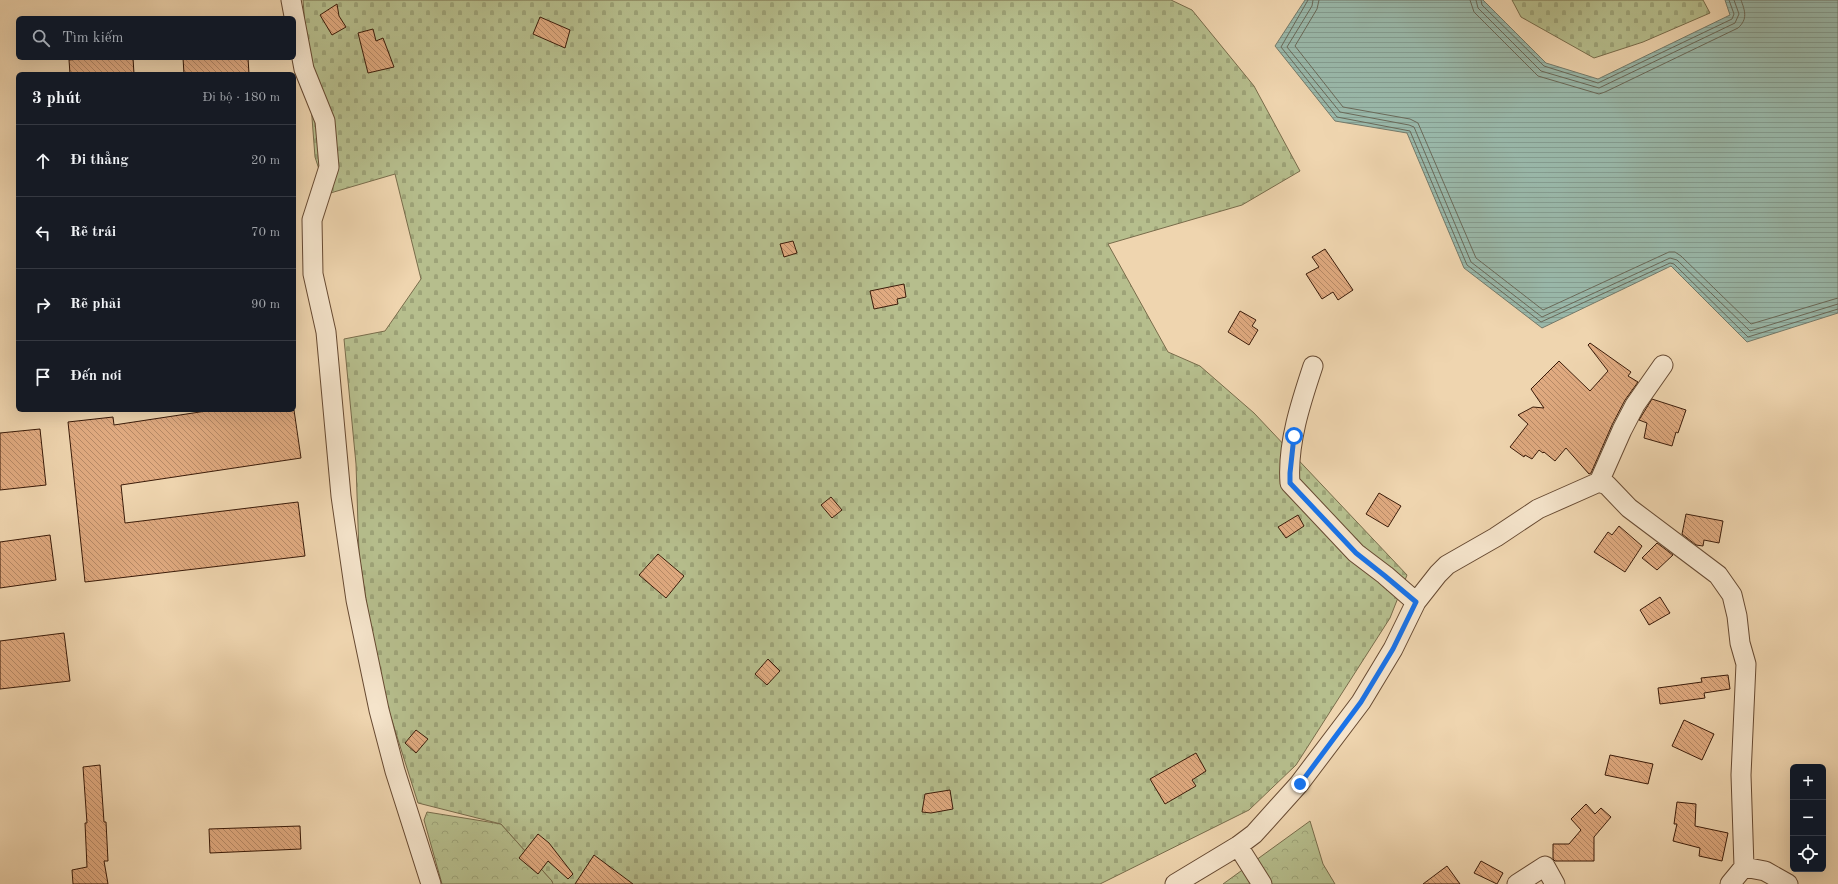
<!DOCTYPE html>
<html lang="vi">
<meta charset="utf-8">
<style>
body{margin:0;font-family:"Old Standard TT",serif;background:#20242c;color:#f1f3f6}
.controls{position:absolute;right:12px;bottom:12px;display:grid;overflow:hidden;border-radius:6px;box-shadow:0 4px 16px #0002}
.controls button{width:36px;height:36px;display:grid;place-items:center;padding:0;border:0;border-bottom:1px solid #363941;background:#171b24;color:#f1f3f6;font:20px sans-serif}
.stop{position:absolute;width:12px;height:12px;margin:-9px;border:3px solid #1a73e8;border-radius:50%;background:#fff}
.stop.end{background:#1a73e8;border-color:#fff;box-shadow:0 1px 4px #0008}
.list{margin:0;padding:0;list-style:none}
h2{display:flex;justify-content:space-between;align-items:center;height:52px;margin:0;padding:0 16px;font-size:17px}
h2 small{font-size:13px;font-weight:400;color:#9ea1a6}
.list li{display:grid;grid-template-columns:26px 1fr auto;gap:12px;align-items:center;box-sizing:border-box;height:72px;padding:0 16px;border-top:1px solid #363941}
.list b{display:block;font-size:15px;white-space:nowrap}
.list em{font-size:13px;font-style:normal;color:#9ea1a6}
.icon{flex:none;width:22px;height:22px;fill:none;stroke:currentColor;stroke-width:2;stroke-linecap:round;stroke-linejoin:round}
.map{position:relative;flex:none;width:1838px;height:884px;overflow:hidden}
.search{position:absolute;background:#171b24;box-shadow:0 4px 16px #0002;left:16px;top:16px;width:280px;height:44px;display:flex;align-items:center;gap:10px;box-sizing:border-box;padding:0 14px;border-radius:6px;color:#9ea1a6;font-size:15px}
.panel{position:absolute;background:#171b24;box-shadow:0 4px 16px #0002;left:16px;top:72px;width:280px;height:340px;border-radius:6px}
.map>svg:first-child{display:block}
.forest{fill:url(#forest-crowns);stroke:#786c4b}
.cemetery{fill:url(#cemetery-stones);stroke:#786c4b}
.water{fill:url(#water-rules);stroke:#747a6a}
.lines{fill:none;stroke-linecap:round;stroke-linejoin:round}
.shore{stroke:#6a6a5a;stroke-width:1}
.building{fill:url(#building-back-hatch);stroke:#3a1b09}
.minor-casing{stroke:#674a32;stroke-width:21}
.minor{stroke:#f5e4cb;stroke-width:19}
.route{stroke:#1a73e8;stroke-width:5}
</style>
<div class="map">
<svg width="1838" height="884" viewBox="0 0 1838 884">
<defs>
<pattern id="forest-crowns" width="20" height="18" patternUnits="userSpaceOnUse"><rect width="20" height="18" fill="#b6be8d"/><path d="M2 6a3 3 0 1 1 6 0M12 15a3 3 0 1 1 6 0" fill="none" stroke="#9da378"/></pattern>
<pattern id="cemetery-stones" width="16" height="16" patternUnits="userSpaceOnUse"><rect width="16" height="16" fill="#b6be8d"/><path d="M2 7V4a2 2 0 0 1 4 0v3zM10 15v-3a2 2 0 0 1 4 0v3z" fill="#9da378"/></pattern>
<pattern id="water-rules" width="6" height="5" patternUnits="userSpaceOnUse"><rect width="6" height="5" fill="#9ab9ab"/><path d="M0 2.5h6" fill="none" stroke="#859e92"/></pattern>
<pattern id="building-back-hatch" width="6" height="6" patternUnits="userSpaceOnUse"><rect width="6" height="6" fill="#e0aa80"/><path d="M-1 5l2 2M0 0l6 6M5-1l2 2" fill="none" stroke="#b78a67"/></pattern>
</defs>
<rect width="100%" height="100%" fill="#efd5af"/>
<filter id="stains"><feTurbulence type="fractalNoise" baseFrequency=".005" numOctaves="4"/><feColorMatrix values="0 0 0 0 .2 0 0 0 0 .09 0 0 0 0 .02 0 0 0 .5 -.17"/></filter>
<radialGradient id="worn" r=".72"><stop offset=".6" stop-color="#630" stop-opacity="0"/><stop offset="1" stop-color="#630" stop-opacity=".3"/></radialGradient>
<path class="forest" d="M 427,812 L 501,824 L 552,881 L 553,884 L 442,884 L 424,820 Z
M 1310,821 L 1323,864 L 1335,884 L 1223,884 Z"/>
<path class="cemetery" d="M 303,0 L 1171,0 L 1192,10 L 1254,86 L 1300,171 L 1242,205 L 1108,244 L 1168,352 L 1200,366 L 1254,413 L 1407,575 L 1390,618 L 1296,765 L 1249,810 L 1100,884 L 553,884 L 552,881 L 501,824 L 418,803 L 377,673 L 359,554 L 356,464 L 344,339 L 385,331 L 421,279 L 395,174 L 327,194 L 315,157 Z
M 1512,0 L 1703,0 L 1710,13 L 1643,42 L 1594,58 L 1521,17 Z"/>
<path class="water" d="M 1305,0 L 1483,0 L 1546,63 L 1598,79 L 1730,15 L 1725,0 L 1838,0 L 1838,313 L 1747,342 L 1671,266 L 1542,328 L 1464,268 L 1407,133 L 1335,121 L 1275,46 Z"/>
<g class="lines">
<path class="shore" d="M 1308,0 L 1281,47 L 1337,117 L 1410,131 L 1467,265 L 1541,322 L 1670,263 L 1674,264 L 1748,337 L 1838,309
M 1313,0 L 1312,6 L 1287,47 L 1340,112 L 1409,125 L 1414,127 L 1471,262 L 1542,317 L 1670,258 L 1677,260 L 1750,331 L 1838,304
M 1319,0 L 1317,9 L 1295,46 L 1343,107 L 1410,119 L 1418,123 L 1476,258 L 1543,310 L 1669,252 L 1675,252 L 1681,256 L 1751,324 L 1838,298
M 1470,0 L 1474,12 L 1538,76 L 1599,94 L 1605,92 L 1738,28 C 1748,19 1745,11 1741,0
M 1476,0 L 1478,8 L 1541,71 L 1599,88 L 1735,23 L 1739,14 L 1734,0
M 1481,0 L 1482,5 L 1544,66 L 1598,83 L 1732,19 L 1734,14 L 1729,0"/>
</g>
<path class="building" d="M 337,4 L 339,16 L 346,27 L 332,35 L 320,15 Z
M 540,17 L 570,30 L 565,48 L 533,34 Z
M 373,29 L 376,41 L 383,38 L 394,67 L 368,73 L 358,33 Z
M 91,58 L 133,58 L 134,74 L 70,74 L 69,60 Z
M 183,58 L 248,58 L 249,74 L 184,74 Z
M 793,241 L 797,253 L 784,257 L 780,244 Z
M 1325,249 L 1353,290 L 1338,300 L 1333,292 L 1322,299 L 1306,274 L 1319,267 L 1312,257 Z
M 904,284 L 906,297 L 897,299 L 898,304 L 874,309 L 870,291 Z
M 1240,311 L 1256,320 L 1252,326 L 1258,330 L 1249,345 L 1228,332 Z
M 1590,343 L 1631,372 L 1628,376 L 1638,382 L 1625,400 L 1612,425 L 1591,473 L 1589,474 L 1566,448 L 1555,461 L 1544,452 L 1543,453 L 1539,450 L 1532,459 L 1525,455 L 1524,457 L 1510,447 L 1528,424 L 1518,415 L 1533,407 L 1544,408 L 1531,389 L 1559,361 L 1590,391 L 1608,371 L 1588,345 Z
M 1652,399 L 1686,410 L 1678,433 L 1676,432 L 1672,446 L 1644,438 L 1647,423 L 1639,420 Z
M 213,410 L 294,410 L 301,458 L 121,485 L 125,523 L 298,502 L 305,556 L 85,582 L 68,422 L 113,417 L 114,425 Z
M 40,429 L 46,485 L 0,490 L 0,433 Z
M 1379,493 L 1401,506 L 1388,527 L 1366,514 Z
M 831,497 L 842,510 L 832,518 L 821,505 Z
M 1686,514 L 1723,521 L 1719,543 L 1704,540 L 1703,546 L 1696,545 L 1682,534 Z
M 1298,515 L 1304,526 L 1286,538 L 1278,527 Z
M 1619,526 L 1642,546 L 1625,572 L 1594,552 L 1608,532 L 1612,535 Z
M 50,535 L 56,580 L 0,588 L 0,542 Z
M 1657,543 L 1673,555 L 1657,570 L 1642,558 Z
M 658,554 L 684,576 L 666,598 L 639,575 Z
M 1660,597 L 1670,613 L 1649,625 L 1640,610 Z
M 64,633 L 70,681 L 0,689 L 0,641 Z
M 768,659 L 780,671 L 767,685 L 755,674 Z
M 1728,675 L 1730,689 L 1704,693 L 1705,698 L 1660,704 L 1658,688 L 1702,682 L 1701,678 Z
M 1684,720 L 1714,734 L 1702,760 L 1672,746 Z
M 416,730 L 428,739 L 416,753 L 405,743 Z
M 1196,753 L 1206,771 L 1192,780 L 1196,786 L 1165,804 L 1150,779 Z
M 1610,755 L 1653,764 L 1648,784 L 1605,775 Z
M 100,765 L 104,822 L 106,822 L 108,861 L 104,861 L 108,884 L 73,884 L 72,870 L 87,867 L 85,823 L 87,823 L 83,767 Z
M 950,790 L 953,809 L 931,813 L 922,812 L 925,794 Z
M 1677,802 L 1696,804 L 1695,826 L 1728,833 L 1722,861 L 1699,856 L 1700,848 L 1673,841 L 1677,824 L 1674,824 Z
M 1586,804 L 1595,814 L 1601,808 L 1611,817 L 1594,837 L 1594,861 L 1555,861 L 1553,859 L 1553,844 L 1569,844 L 1581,830 L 1571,819 Z
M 300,826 L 301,849 L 210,853 L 209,829 Z
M 538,834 L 549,843 L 573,874 L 568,879 L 548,861 L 538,874 L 519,858 Z
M 594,855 L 633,884 L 575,884 Z
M 1481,861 L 1503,873 L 1497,884 L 1474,873 Z
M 1447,866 L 1460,884 L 1423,884 Z"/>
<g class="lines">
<defs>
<path id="minor" d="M 291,0 L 304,69 L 325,121 L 329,167 L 312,220 L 313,274 L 326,332 L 341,496 L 356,600 L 379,710 L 395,771 L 431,884
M 1313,366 C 1301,402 1287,444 1290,483 L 1356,553 L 1385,575 L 1416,602
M 1599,482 L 1622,430 L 1635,405 L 1663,365
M 1238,846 L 1262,884
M 1175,884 L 1238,846 L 1254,834 L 1299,784 L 1361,702 L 1393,649 L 1416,602 L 1438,574 L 1447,565 L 1496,537 L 1538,509 L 1599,482 L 1607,485 L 1629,508 L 1718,575 L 1732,595 L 1737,616 L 1740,643 L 1746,664 L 1741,775 L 1744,867 L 1765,871 L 1788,884
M 1517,884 L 1545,866 L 1555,884
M 1730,884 L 1744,867"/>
</defs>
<use href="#minor" class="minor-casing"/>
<use href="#minor" class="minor"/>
</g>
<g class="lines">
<path class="route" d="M 1294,436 L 1290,473 L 1290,483 L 1356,553 L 1385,576 L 1416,602 L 1393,649 L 1361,702 L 1300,784"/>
</g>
<rect width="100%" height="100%" filter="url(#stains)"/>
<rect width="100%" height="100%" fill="url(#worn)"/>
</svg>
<div class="controls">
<button>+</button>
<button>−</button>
<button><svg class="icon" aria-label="locate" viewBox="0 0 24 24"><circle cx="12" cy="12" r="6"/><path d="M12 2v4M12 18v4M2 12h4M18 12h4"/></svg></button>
</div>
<div class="stop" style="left:1294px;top:436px"></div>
<div class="stop end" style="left:1300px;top:784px"></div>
<div class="search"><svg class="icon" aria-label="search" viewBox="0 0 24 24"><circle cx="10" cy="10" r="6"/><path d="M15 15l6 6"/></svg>Tìm kiếm</div>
<section class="panel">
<h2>3 phút<small>Đi bộ · 180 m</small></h2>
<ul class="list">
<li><svg class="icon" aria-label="ahead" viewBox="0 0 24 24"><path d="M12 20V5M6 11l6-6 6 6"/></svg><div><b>Đi thẳng</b></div><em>20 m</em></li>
<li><svg class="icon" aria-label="left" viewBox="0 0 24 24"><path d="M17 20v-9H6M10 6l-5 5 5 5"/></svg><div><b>Rẽ trái</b></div><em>70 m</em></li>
<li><svg class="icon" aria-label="right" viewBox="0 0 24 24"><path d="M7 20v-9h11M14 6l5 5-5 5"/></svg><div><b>Rẽ phải</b></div><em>90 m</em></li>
<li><svg class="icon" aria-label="arrive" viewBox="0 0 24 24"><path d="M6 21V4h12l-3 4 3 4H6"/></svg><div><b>Đến nơi</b></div></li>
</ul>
</section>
</div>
